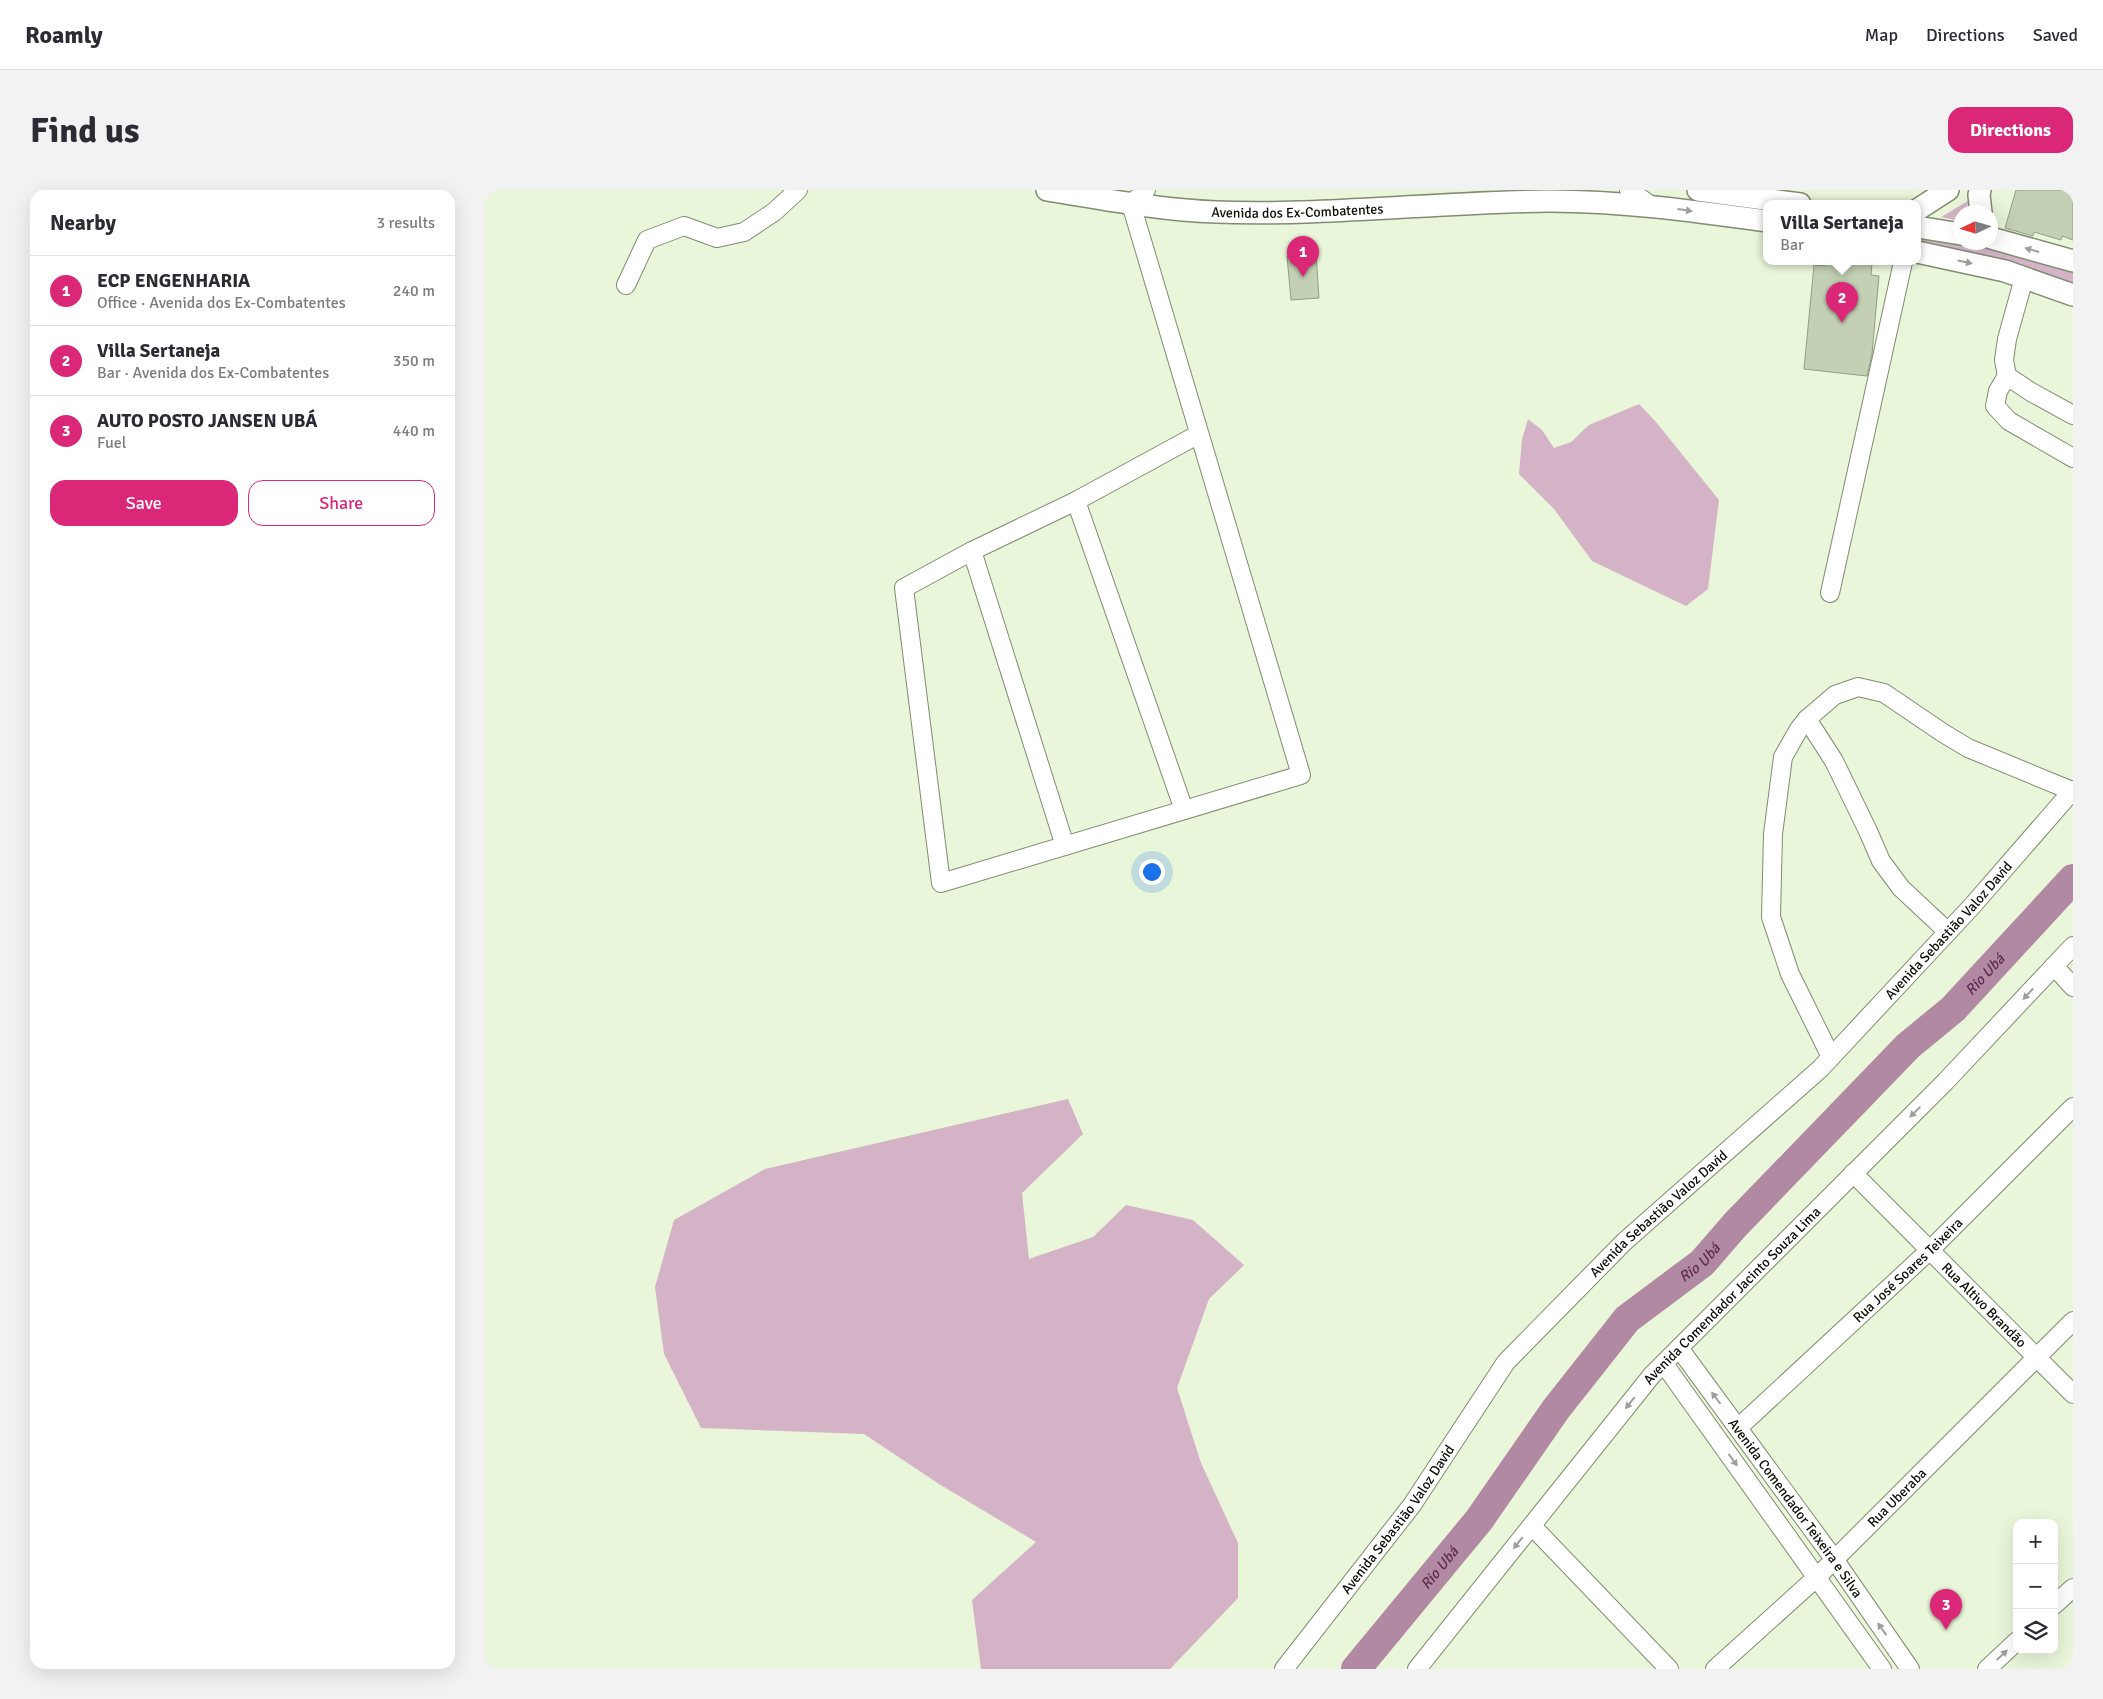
<!DOCTYPE html>
<meta charset="utf-8">
<style>
body{margin:0;font-family:Signika,sans-serif;background:#f2f2f3;color:#2b2b33}
.controls{position:absolute;right:15px;bottom:15px;display:grid;overflow:hidden;border-radius:10px;box-shadow:0 5px 20px #0002}
.controls button{width:45px;height:45px;display:grid;place-items:center;padding:0;border:0;border-bottom:1px solid #e1e1e2;background:#fff;color:#2b2b33;font:25px sans-serif}
.compass{position:absolute;left:1468px;top:15px;width:45px;height:45px;border-radius:50%;background:#fff;box-shadow:0 5px 20px #0002;rotate:266deg}
.you{position:absolute;left:666px;top:681px;width:18px;height:18px;margin:-12px;border:4px solid #fff;border-radius:50%;background:#1a73e8;box-shadow:0 0 0 8px #1a73e833}
.badge{display:grid;place-items:center;width:32px;height:32px;border-radius:50%;background:#db2777;color:#fff;font-size:16px;font-weight:700}
.pin{position:absolute;translate:-50% -41px;filter:drop-shadow(0 1px 2px #0008)}
.pin::after{content:'';position:absolute;top:26px;width:18px;height:15px;background:inherit;clip-path:polygon(0 0,100% 0,50% 100%)}
.popup{position:absolute;left:1278px;top:10px;width:158px;height:65px;box-sizing:border-box;display:grid;place-content:center;border-radius:10px;background:#fff;filter:drop-shadow(0 1px 4px #0005);font-size:16px;white-space:nowrap;color:#7c7c81}
.popup b{font-size:19px;color:#2b2b33}
.popup::after{content:'';position:absolute;left:50%;top:100%;margin-left:-10px;border:10px solid transparent;border-top-color:#fff}
.list{margin:0;padding:0;list-style:none}
h2{display:flex;justify-content:space-between;align-items:center;height:65px;margin:0;padding:0 20px;font-size:21px}
h2 small{font-size:16px;font-weight:400;color:#7c7c81}
.list li{display:grid;grid-template-columns:32px 1fr auto;gap:15px;align-items:center;box-sizing:border-box;height:70px;padding:0 20px;border-top:1px solid #e1e1e2}
.list b{display:block;font-size:19px;white-space:nowrap}
.list p{margin:0;font-size:16px;white-space:nowrap;color:#7c7c81}
.list em{font-size:16px;font-style:normal;color:#7c7c81}
.actions{display:flex;gap:10px;padding:15px 20px}
.actions a{flex:1;padding:11px 0;border:1px solid #db2777;border-radius:15px;text-align:center;font-size:18px;color:#db2777}
.actions .main{background:#db2777;color:#fff}
.icon{flex:none;width:28px;height:28px;fill:none;stroke:currentColor;stroke-width:2;stroke-linecap:round;stroke-linejoin:round}
.map{position:relative;flex:none;width:1588px;height:1479px;overflow:hidden;border-radius:15px}
header{display:flex;align-items:center;gap:30px;box-sizing:border-box;height:70px;padding:0 25px;background:#fff;border-bottom:1px solid #e1e1e2}
header strong{font-size:24px}
nav{display:flex;gap:28px;margin-inline-start:auto;font-size:18px}
.intro{display:flex;align-items:center;justify-content:space-between;box-sizing:border-box;height:120px;padding:0 30px}
h1{margin:0;font-size:35px}
.button{padding:12px 22px;border-radius:15px;background:#db2777;color:#fff;font-size:18px;font-weight:700}
main{display:flex;gap:30px;padding:0 30px}
aside{flex:1;background:#fff;border-radius:15px;box-shadow:0 5px 20px #0002}
.map>svg:first-child{display:block}
.green{fill:#d4b3c7}
.lines{fill:none;stroke-linecap:round;stroke-linejoin:round}
.river{stroke:#b289a3;stroke-width:30}
.building{fill:#c3d0b3;stroke:#929e83}
.minor-casing{stroke:#818c72;stroke-width:20}
.major-casing{stroke:#818c72;stroke-width:24}
.minor{stroke:#fff;stroke-width:18}
.major{stroke:#fff;stroke-width:21}
.oneway{fill:#9d9f9b}
.labels{text-anchor:middle;dominant-baseline:central;stroke-width:4;stroke-linejoin:round;paint-order:stroke}
.street-label{font-size:14px;fill:#0a0e05;stroke:#e9f6d9}
.water-label{font-size:15px;font-style:italic;fill:#612c50;stroke:#e9f6d9}
</style>
<header>
<strong>Roamly</strong>
<nav><a>Map</a><a>Directions</a><a>Saved</a></nav>
</header>
<div class="intro"><h1>Find us</h1><a class="button">Directions</a></div>
<main>
<aside>
<h2>Nearby<small>3 results</small></h2>
<ul class="list">
<li><span class="badge">1</span><div><b>ECP ENGENHARIA</b><p>Office · Avenida dos Ex-Combatentes</p></div><em>240 m</em></li>
<li><span class="badge">2</span><div><b>Villa Sertaneja</b><p>Bar · Avenida dos Ex-Combatentes</p></div><em>350 m</em></li>
<li><span class="badge">3</span><div><b>AUTO POSTO JANSEN UBÁ</b><p>Fuel</p></div><em>440 m</em></li>
</ul>
<div class="actions"><a class="main">Save</a><a>Share</a></div>
</aside>
<div class="map">
<svg width="1588" height="1479" viewBox="0 0 1588 1479">
<rect width="100%" height="100%" fill="#e9f6d9"/>
<path class="green" d="M 1483,11 L 1482,22 L 1476,22 L 1475,31 L 1456,27 Z
M 1432,42 L 1588,76 L 1588,96 L 1432,50 Z
M 1154,214 L 1171,232 L 1234,310 L 1223,399 L 1201,416 L 1107,371 L 1069,319 L 1034,284 L 1037,249 L 1043,229 L 1057,240 L 1069,258 L 1086,252 L 1104,235 Z
M 583,909 L 598,944 L 537,1003 L 544,1069 L 608,1047 L 641,1015 L 708,1030 L 759,1075 L 724,1109 L 692,1198 L 716,1273 L 753,1353 L 753,1408 L 685,1479 L 496,1479 L 487,1410 L 551,1352 L 454,1294 L 379,1244 L 216,1238 L 179,1164 L 170,1097 L 189,1030 L 280,979 Z"/>
<g class="lines">
<path class="river" id="s1" d="M 871,1479 L 994,1330 L 1071,1219 L 1142,1129 L 1217,1073 L 1250,1035 L 1423,856 L 1468,819 L 1588,689"/>
</g>
<path class="building" d="M 1531,0 L 1588,0 L 1588,50 L 1577,46 L 1576,50 L 1549,42 L 1548,46 L 1520,38 Z
M 831,63 L 834,108 L 806,110 L 802,66 Z
M 1341,72 L 1376,72 L 1376,73 L 1387,74 L 1386,85 L 1394,86 L 1387,164 L 1382,186 L 1319,179 L 1329,75 L 1341,76 Z"/>
<g class="lines">
<defs>
<g id="minor">
<path d="M 661,0 L 646,14 L 816,585 L 456,693 L 419,398 L 487,361 L 591,311 L 714,244"/>
<path d="M 1144,0 L 1165,15"/>
<path d="M 1539,88 L 1522,149 L 1519,170 L 1522,186 L 1546,202 L 1588,225"/>
<path d="M 141,95 L 162,50 L 199,36 L 232,48 L 259,42 L 289,22 L 313,0"/>
<path d="M 1522,186 L 1513,201 L 1510,216 L 1524,231 L 1588,268"/>
<path d="M 591,311 L 699,620"/>
<path d="M 487,361 L 580,656"/>
<path d="M 1345,403 L 1418,72"/>
<path d="M 1322,529 L 1349,571 L 1383,641 L 1396,671 L 1416,698 L 1463,742"/>
<path d="M 1569,776 L 1588,797"/>
<path d="M 1346,867 L 1305,784 L 1286,727 L 1288,644 L 1298,567 L 1314,539 L 1322,529 L 1350,505 L 1373,497 L 1399,503 L 1458,543 L 1483,558 L 1587,601"/>
<path id="s2" d="M 1368,983 L 1588,1204"/>
<path id="s3" d="M 1194,1158 L 1349,1369 L 1425,1479"/>
<path d="M 1179,1174 L 1397,1479"/>
<path id="s4" d="M 1253,1238 L 1445,1060 L 1588,917"/>
<path d="M 1047,1336 L 1184,1479"/>
<path d="M 1569,1415 L 1588,1398"/>
<path id="s5" d="M 799,1479 L 927,1315 L 1021,1172 L 1139,1052 L 1335,879 L 1488,715 L 1588,600"/>
<path id="s6" d="M 932,1479 L 1167,1185 L 1460,892 L 1588,756"/>
<path id="s7" d="M 1230,1479 L 1332,1387 L 1588,1131"/>
<path d="M 1502,1479 L 1532,1451"/>
</g>
<g id="major">
<path id="s8" d="M 562,0 C 618,9 674,20 731,22 C 842,26 953,12 1064,11 C 1137,11 1209,21 1282,31"/>
<path d="M 1213,0 L 1315,14"/>
<path d="M 1495,0 L 1494,5 L 1496,22"/>
<path d="M 1432,20 L 1463,0"/>
<path d="M 1432,37 L 1476,44"/>
<path d="M 1506,48 L 1588,71"/>
<path d="M 1432,62 L 1520,81 L 1588,105"/>
</g>
</defs>
<use href="#minor" class="minor-casing"/>
<use href="#major" class="major-casing"/>
<use href="#minor" class="minor"/>
<use href="#major" class="major"/>
</g>
<defs><path id="oneway-solid" d="M-6-.8H1V-3.2L6.5 0L1 3.2V.8H-6Z" transform="scale(1.25)"/></defs>
<g class="oneway">
<use href="#oneway-solid" transform="translate(1200 20) rotate(8)"/>
<use href="#oneway-solid" transform="translate(1547 60) rotate(-164)"/>
<use href="#oneway-solid" transform="translate(1480 72) rotate(12)"/>
<use href="#oneway-solid" transform="translate(1543 804) rotate(133)"/>
<use href="#oneway-solid" transform="translate(1430 922) rotate(135)"/>
<use href="#oneway-solid" transform="translate(1231 1208) rotate(-127)"/>
<use href="#oneway-solid" transform="translate(1145 1213) rotate(129)"/>
<use href="#oneway-solid" transform="translate(1248 1270) rotate(54)"/>
<use href="#oneway-solid" transform="translate(1033 1353) rotate(129)"/>
<use href="#oneway-solid" transform="translate(1397 1439) rotate(-125)"/>
<use href="#oneway-solid" transform="translate(1517 1465) rotate(-43)"/>
</g>
<g class="labels">
<g class="street-label">
<text stroke="none"><textPath href="#s8" startOffset="252">Avenida dos Ex-Combatentes</textPath></text>
<text stroke="none"><textPath href="#s5" startOffset="998">Avenida Sebastião Valoz David</textPath></text>
<text stroke="none"><textPath href="#s5" startOffset="592">Avenida Sebastião Valoz David</textPath></text>
<text stroke="none"><textPath href="#s4" startOffset="232">Rua José Soares Teixeira</textPath></text>
<text stroke="none"><textPath href="#s6" startOffset="489">Avenida Comendador Jacinto Souza Lima</textPath></text>
<text stroke="none"><textPath href="#s2" startOffset="186">Rua Altivo Brandão</textPath></text>
<text stroke="none"><textPath href="#s7" startOffset="250">Rua Uberaba</textPath></text>
<text stroke="none"><textPath href="#s3" startOffset="198">Avenida Comendador Teixeira e Silva</textPath></text>
<text stroke="none"><textPath href="#s5" startOffset="188">Avenida Sebastião Valoz David</textPath></text>
</g>
<g class="water-label">
<text stroke="none"><textPath href="#s1" startOffset="941">Rio Ubá</textPath></text>
<text stroke="none"><textPath href="#s1" startOffset="535">Rio Ubá</textPath></text>
<text stroke="none"><textPath href="#s1" startOffset="131">Rio Ubá</textPath></text>
</g>
</g>
</svg>
<div class="controls">
<button>+</button>
<button>−</button>
<button><svg class="icon" aria-label="layers" viewBox="0 0 24 24"><path d="M12 4l9 5-9 5-9-5zM3 14l9 5 9-5"/></svg></button>
</div>
<svg class="compass" viewBox="-18 -18 36 36"><path d="M0-13l5 13h-10z" fill="#e53935"/><path d="M0 13l5-13h-10z" fill="#7c7c81"/></svg>
<div class="you"></div>
<div class="pin badge" style="left:818px;top:87px">1</div>
<div class="pin badge" style="left:1357px;top:133px">2</div>
<div class="popup"><b>Villa Sertaneja</b>Bar</div>
<div class="pin badge" style="left:1461px;top:1440px">3</div>
</div>
</main>
